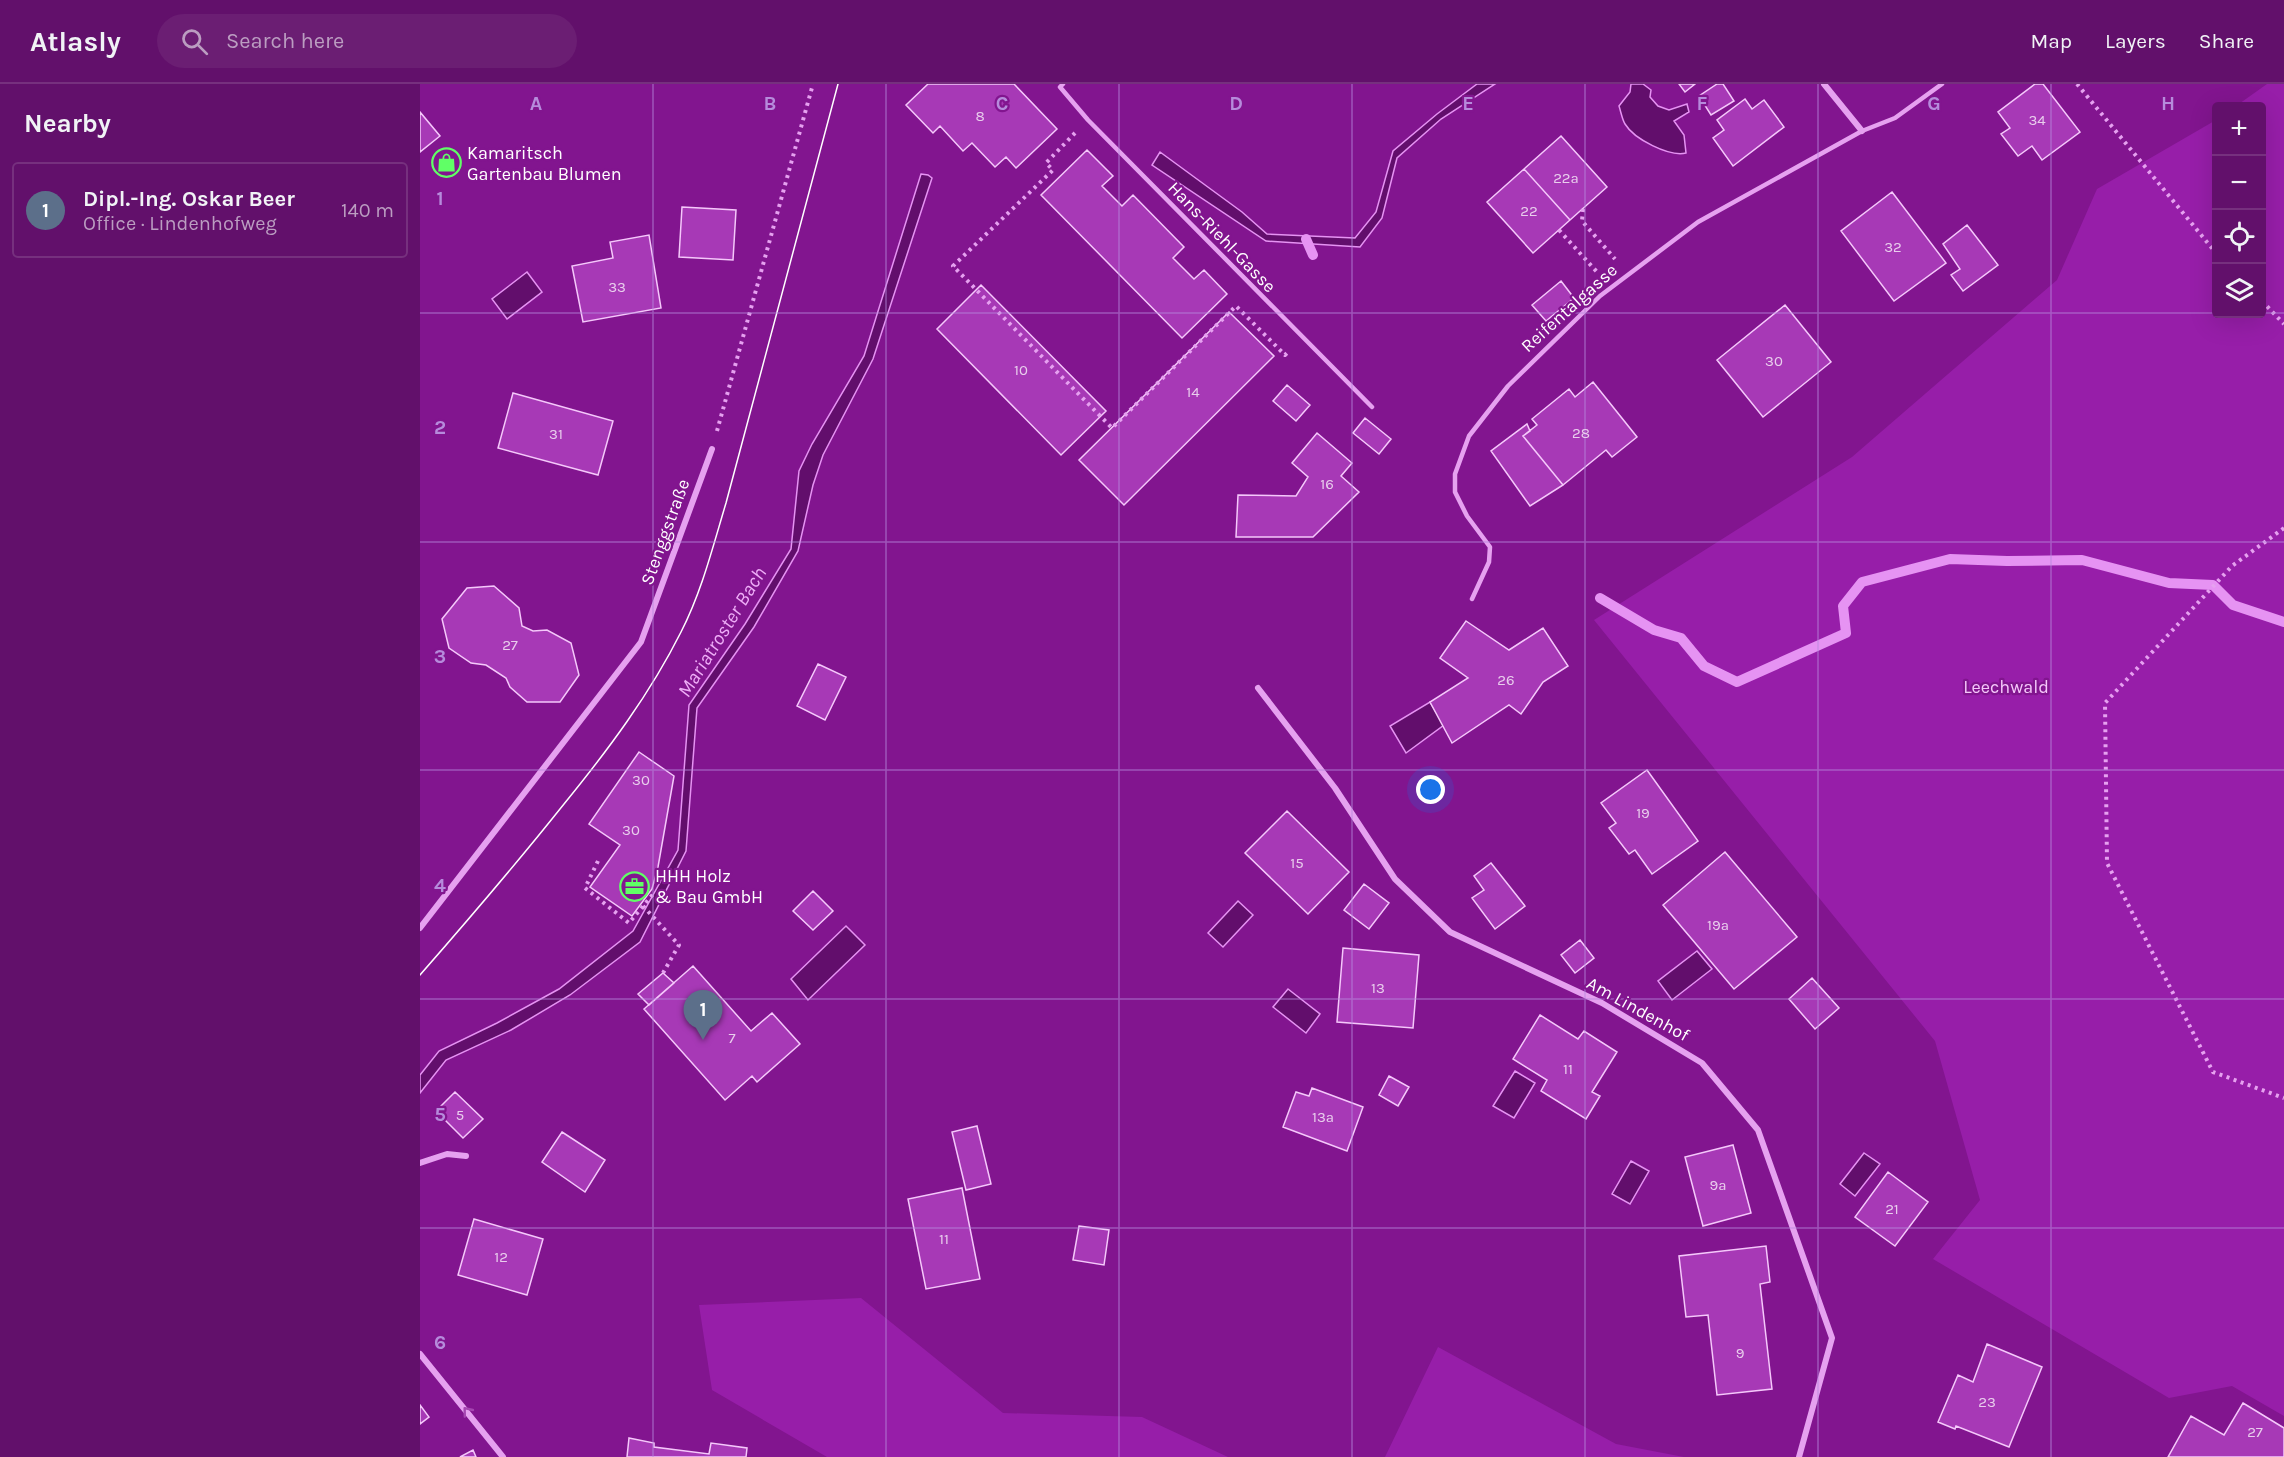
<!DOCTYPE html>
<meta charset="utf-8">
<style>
body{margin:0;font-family:Karla,sans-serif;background:#6b1e73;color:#f1f3f6}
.controls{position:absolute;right:18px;top:18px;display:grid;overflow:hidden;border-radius:6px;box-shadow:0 6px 24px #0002}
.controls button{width:54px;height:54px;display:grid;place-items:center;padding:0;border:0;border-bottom:2px solid #76307e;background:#62106b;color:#f1f3f6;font:30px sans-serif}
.you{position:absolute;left:1011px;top:706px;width:21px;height:21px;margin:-15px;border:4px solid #fff;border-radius:50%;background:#1a73e8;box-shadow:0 0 0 9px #1a73e833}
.badge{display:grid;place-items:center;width:39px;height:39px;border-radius:50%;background:#60ff66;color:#fff;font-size:20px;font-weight:700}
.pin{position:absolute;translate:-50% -50px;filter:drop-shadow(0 2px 3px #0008)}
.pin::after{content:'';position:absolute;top:32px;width:21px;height:18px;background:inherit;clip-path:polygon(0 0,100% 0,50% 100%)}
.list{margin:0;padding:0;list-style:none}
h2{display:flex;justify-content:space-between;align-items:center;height:78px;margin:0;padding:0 24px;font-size:26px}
h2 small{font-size:20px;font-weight:400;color:#bb9dc1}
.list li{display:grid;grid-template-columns:39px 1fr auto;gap:18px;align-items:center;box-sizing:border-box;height:96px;margin:0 12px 12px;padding:0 12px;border:2px solid #76307e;border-radius:6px}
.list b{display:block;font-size:22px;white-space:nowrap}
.list p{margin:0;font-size:20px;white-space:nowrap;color:#bb9dc1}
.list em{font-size:20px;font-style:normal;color:#bb9dc1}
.icon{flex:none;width:33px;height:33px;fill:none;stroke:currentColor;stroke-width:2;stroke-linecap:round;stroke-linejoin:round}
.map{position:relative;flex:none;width:1864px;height:1373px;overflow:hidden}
header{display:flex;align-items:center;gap:36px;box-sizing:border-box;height:84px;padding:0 30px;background:#62106b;border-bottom:2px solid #76307e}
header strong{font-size:28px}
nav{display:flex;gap:33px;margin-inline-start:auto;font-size:21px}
.search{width:420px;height:54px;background:#6b1e73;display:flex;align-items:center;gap:15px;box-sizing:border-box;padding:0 21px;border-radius:33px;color:#bb9dc1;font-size:22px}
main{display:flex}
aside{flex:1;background:#62106b}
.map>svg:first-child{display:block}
.green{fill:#971ea9}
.water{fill:#620e6c;stroke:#e693f3;stroke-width:1.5}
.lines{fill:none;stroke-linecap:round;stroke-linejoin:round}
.stream{stroke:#e693f3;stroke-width:10}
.building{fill:#a739b6;stroke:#f5c8fb;stroke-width:1.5}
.path{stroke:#e6a1f0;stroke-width:4;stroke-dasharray:3 4.5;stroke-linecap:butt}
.lane{stroke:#e6a1f0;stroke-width:4.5}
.street{stroke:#e6a1f0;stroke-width:6}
.tram{stroke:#fff;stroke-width:1.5}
.oneway{stroke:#a546b1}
.grid{fill:none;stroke:#b68bdc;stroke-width:1.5;stroke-opacity:0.55}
.labels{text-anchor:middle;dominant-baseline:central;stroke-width:4.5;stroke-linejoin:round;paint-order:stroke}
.number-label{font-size:15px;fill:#e9ceed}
.poi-label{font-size:18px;fill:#fff;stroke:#82158f;text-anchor:start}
.street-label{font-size:18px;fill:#fff;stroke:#82158f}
.park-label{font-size:18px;fill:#f5c8fb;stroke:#82158f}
.water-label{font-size:20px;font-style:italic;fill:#eeadf7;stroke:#82158f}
.grid-label{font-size:20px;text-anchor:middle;font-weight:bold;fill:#b68bdc;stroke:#82158f;stroke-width:4.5;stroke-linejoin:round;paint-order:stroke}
</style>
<header>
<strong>Atlasly</strong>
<div class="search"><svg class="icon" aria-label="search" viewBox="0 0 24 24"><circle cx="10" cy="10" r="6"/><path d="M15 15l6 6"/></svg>Search here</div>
<nav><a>Map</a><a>Layers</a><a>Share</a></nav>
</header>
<main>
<aside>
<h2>Nearby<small></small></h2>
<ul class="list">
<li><span class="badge" style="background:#5c6f8a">1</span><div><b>Dipl.-Ing. Oskar Beer</b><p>Office · Lindenhofweg</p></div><em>140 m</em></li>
</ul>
</aside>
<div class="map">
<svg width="1864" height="1373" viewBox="0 0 1864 1373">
<rect width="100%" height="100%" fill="#82158f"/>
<path class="green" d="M 1847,0 L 1864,0 L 1864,1332 L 1812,1302 L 1749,1314 L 1513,1175 L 1560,1116 L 1515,957 L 1174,536 L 1432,373 L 1637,196 L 1677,105 L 1796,36 L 1796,230 L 1842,230 L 1842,22 L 1816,22 Z
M 441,1214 L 583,1329 L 722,1333 L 808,1373 L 407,1373 L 292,1306 L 279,1221 Z
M 1018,1263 L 1196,1360 L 1264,1373 L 965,1373 Z"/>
<path class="water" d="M 1057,0 L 1075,0 L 1021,35 L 977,74 L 962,134 L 940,163 L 846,157 L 732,81 L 740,68 L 822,128 L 847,150 L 935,154 L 956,128 L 973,67 L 1017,30 Z
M 1211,0 L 1223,0 L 1231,6 L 1230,13 L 1238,22 L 1249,26 L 1267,20 L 1269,28 L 1254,37 L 1264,51 L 1266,69 C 1249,73 1214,55 1205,40 C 1202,35 1201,28 1199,22 L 1210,8 Z
M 501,90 L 508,91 L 512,94 L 453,275 L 403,371 L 393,401 L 378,467 L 334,543 L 277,624 L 266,767 L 220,858 L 150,911 L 91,946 L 26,976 L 0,1009 L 0,991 L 19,967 L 77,939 L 139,905 L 213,847 L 258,766 L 269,621 L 325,540 L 371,465 L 379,387 L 392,360 L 444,272 Z
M 107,188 L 122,208 L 87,235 L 72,215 Z
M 1010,618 L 1024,641 L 986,669 L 970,642 Z
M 818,817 L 833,831 L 803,863 L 788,849 Z
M 426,842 L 445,861 L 388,916 L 371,895 Z
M 1277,867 L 1292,885 L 1252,916 L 1238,897 Z
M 868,905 L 900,930 L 886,949 L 853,923 Z
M 1095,987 L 1115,999 L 1094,1034 L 1073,1022 Z
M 1444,1069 L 1460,1080 L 1435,1112 L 1420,1100 Z
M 1211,1077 L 1229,1087 L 1210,1120 L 1192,1110 Z"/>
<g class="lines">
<path class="stream" d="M 886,155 L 893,171
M 1180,514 L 1234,546 L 1261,554 L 1284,582 L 1317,598 L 1426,549 L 1423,522 L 1442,498 L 1530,475 L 1587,477 L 1662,476 L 1749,499 L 1793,501 L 1813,521 L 1864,538"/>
</g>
<path class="building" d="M 508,0 L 594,0 L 637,45 L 596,84 L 586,73 L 575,83 L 552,59 L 543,67 L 520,42 L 513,49 L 486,21 Z
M 1259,0 L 1275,0 L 1265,8 Z
M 1297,0 L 1303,0 L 1314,17 L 1291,31 L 1279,12 Z
M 1615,0 L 1623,0 L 1660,48 L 1622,76 L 1612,62 L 1598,72 L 1581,50 L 1590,44 L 1578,28 Z
M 1325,15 L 1332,25 L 1344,16 L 1364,43 L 1313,82 L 1293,54 L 1304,46 L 1297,36 Z
M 0,28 L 20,52 L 0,68 Z
M 1141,52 L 1187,103 L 1150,136 L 1104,85 Z
M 667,66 L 693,92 L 682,102 L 702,122 L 713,111 L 764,163 L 753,174 L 774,195 L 784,186 L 807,210 L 762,254 L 621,111 Z
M 1104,85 L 1150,136 L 1113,169 L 1067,118 Z
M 1472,108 L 1526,179 L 1474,217 L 1421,147 Z
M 262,123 L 316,126 L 313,176 L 259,173 Z
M 1547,141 L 1578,181 L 1543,207 L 1531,191 L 1540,185 L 1523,160 Z
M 229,151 L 241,224 L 163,238 L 152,182 L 193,174 L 190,158 Z
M 1141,197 L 1154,214 L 1126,237 L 1112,221 Z
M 561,201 L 686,327 L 641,371 L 517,245 Z
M 1365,221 L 1411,278 L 1343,333 L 1297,276 Z
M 809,228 L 854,272 L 704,421 L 659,376 Z
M 1173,298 L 1217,353 L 1192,373 L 1186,366 L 1143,401 L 1103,352 L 1117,341 L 1112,335 L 1149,305 L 1155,313 Z
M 867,301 L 890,321 L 876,337 L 853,317 Z
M 93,309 L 193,337 L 178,391 L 78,364 Z
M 945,334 L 971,355 L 959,370 L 933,349 Z
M 1107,340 L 1110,347 L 1103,352 L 1143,401 L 1110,422 L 1071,367 Z
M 897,349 L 932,379 L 921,392 L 939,408 L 893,453 L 816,453 L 818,411 L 876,412 L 888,393 L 872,379 Z
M 74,502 L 99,524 L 102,542 L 113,547 L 127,546 L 151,559 L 159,591 L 140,618 L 107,618 L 90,603 L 86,594 L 66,581 L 51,579 L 29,564 L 22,535 L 47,504 Z
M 1046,537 L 1089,566 L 1123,544 L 1148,582 L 1123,598 L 1101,630 L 1089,621 L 1032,659 L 1010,618 L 1048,594 L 1020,574 Z
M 398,580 L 426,593 L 405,636 L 377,622 Z
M 219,668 L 254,692 L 238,783 L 232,805 L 212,832 L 170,803 L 200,761 L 169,740 Z
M 1227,686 L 1278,757 L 1232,790 L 1215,766 L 1209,770 L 1189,744 L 1196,739 L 1181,719 Z
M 867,727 L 929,788 L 888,830 L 825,769 Z
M 1305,768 L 1377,853 L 1314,905 L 1243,821 Z
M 1071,779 L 1105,822 L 1075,845 L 1052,814 L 1064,806 L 1054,792 Z
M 944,800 L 969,819 L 949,845 L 924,826 Z
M 393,807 L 413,827 L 393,846 L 373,827 Z
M 1160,856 L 1174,874 L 1155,889 L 1141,871 Z
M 923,864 L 999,871 L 993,944 L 917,938 Z
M 273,882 L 331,947 L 352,929 L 380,960 L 337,998 L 332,992 L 305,1016 L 224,925 Z
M 243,889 L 254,899 L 229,921 L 218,910 Z
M 1392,894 L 1419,924 L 1395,945 L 1369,915 Z
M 1120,931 L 1158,955 L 1164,947 L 1197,968 L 1172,1008 L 1180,1012 L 1166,1035 L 1121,1007 L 1127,996 L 1093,975 Z
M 969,992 L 989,1003 L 978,1022 L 959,1011 Z
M 892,1004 L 943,1023 L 927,1067 L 863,1043 L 876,1008 L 889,1012 Z
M 35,1008 L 63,1035 L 43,1054 L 16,1027 Z
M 557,1042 L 571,1100 L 546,1106 L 532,1048 Z
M 142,1048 L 185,1076 L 165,1108 L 122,1078 Z
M 1313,1061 L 1331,1129 L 1283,1142 L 1265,1073 Z
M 1468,1088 L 1508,1118 L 1475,1162 L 1435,1133 Z
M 542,1104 L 560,1195 L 506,1205 L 488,1115 Z
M 54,1135 L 123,1155 L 107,1211 L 38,1191 Z
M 659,1142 L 689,1146 L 684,1181 L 653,1176 Z
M 1346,1162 L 1350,1198 L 1340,1200 L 1352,1305 L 1297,1311 L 1288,1231 L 1266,1233 L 1259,1172 Z
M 1567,1260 L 1622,1283 L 1589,1363 L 1536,1342 L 1535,1345 L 1518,1338 L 1538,1291 L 1553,1298 Z
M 1823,1319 L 1864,1344 L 1864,1373 L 1748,1373 L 1771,1332 L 1804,1351 Z
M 0,1321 L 9,1333 L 0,1340 Z
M 209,1354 L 234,1359 L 234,1363 L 289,1370 L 291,1359 L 327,1364 L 326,1373 L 207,1373 Z
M 53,1366 L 56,1373 L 40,1373 Z"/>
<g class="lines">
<path class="path" d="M 1657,0 L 1796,169
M 655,49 L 626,79 L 633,86 L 533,182 L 692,344 L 816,222 L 865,271 L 869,267
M 1163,125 L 1162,137 L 1195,175
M 1139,146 L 1177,188
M 1842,217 L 1864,240
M 297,347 L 393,0
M 1864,444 L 1812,482 L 1685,619 L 1687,779 L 1793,988 L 1864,1014
M 178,777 L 165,804 L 209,839 L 234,809
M 223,822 L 259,861 L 243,889"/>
<path class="lane" d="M 643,0 L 640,3 L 668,36 L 952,323
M 1052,515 L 1069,478 L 1070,463 L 1047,432 L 1035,408 L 1035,390 L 1049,352 L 1088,302 L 1180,212 L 1278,138 L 1442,47 L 1475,34 L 1522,0"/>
<path class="street" d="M 1404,0 L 1442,47
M 838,604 L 915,704 L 975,795 L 1030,848 L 1182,919 L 1282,979 L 1338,1046 L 1412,1254 L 1379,1373
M 0,844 L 221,558 L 292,365
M 0,1079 L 27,1070 L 46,1072
M 0,1270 L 83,1373"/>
<path class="tram" d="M 0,891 C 49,835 97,779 144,720 C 188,666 230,610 261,548 C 282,507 293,462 306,419 L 418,0"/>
</g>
<defs><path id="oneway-chevron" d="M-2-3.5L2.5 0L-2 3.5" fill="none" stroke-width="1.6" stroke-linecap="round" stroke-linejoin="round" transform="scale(1.5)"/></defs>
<use class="oneway" href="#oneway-chevron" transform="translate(47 1327) rotate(-129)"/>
<path class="grid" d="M 233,0 L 233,1373M 466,0 L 466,1373M 699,0 L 699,1373M 932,0 L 932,1373M 1165,0 L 1165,1373M 1398,0 L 1398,1373M 1631,0 L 1631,1373M 0,229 L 1796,229M 1842,229 L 1864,229M 0,458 L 1864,458M 0,686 L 1864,686M 0,915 L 1864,915M 0,1144 L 1864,1144"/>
<defs>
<symbol id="shop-ring" viewBox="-11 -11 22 22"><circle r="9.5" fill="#82158f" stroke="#60ff66" stroke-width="1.5"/><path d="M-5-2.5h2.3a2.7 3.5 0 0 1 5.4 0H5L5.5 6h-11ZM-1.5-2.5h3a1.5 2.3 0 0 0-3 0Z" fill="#60ff66"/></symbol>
<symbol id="office-ring" viewBox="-11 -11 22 22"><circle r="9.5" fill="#82158f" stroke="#60ff66" stroke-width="1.5"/><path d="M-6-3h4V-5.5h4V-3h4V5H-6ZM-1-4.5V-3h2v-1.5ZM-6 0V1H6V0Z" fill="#60ff66"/></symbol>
</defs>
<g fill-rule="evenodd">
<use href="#shop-ring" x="10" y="62" width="33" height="33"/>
<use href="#office-ring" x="198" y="786" width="33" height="33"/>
</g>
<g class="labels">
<g class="number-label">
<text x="560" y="32">8</text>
<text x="1617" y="36">34</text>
<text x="1146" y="94">22a</text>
<text x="1109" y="127">22</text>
<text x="1473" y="163">32</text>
<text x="197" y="203">33</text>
<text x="1354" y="277">30</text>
<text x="601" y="286">10</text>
<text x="773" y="308">14</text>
<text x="1161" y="349">28</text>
<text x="136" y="350">31</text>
<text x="907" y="400">16</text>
<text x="90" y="561">27</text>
<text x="1086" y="596">26</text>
<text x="221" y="696">30</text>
<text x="1223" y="729">19</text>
<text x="211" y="746">30</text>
<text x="877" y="779">15</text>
<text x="1298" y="841">19a</text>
<text x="958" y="904">13</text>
<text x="312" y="954">7</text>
<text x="1148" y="985">11</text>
<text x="40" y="1031">5</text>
<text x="903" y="1033">13a</text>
<text x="1298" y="1101">9a</text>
<text x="1472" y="1125">21</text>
<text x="524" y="1155">11</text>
<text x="81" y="1173">12</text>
<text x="1320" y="1269">9</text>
<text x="1567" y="1318">23</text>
<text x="1835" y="1348">27</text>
</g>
<g class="poi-label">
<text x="47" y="69">Kamaritsch<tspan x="47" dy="21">Gartenbau Blumen</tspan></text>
<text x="235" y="792">HHH Holz<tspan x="235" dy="21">&amp; Bau GmbH</tspan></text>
</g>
<g class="street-label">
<text transform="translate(802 153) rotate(46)">Hans-Riehl-Gasse</text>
<text transform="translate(1149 224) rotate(-42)">Reifentalgasse</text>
<text transform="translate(245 448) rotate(-70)">Stenggstraße</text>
<text transform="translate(1218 925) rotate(29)">Am Lindenhof</text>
</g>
<g class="park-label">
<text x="1586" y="603">Leechwald</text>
</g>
<g class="water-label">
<text transform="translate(302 548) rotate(-58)">Mariatroster Bach</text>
</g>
</g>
<g class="grid-label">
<text x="116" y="26">A</text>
<text x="350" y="26">B</text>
<text x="582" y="26">C</text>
<text x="816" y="26">D</text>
<text x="1048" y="26">E</text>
<text x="1282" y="26">F</text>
<text x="1514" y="26">G</text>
<text x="1748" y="26">H</text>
<text x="20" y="121">1</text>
<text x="20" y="350">2</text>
<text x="20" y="579">3</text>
<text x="20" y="808">4</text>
<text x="20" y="1037">5</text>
<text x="20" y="1265">6</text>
</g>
</svg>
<div class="controls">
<button>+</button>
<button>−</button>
<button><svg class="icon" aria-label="locate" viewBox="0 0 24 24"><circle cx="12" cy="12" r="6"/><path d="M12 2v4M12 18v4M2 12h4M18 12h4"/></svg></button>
<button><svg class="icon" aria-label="layers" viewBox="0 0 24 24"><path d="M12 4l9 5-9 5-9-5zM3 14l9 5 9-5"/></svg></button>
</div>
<div class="you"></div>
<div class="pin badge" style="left:283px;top:956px;background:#5c6f8a">1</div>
</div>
</main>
